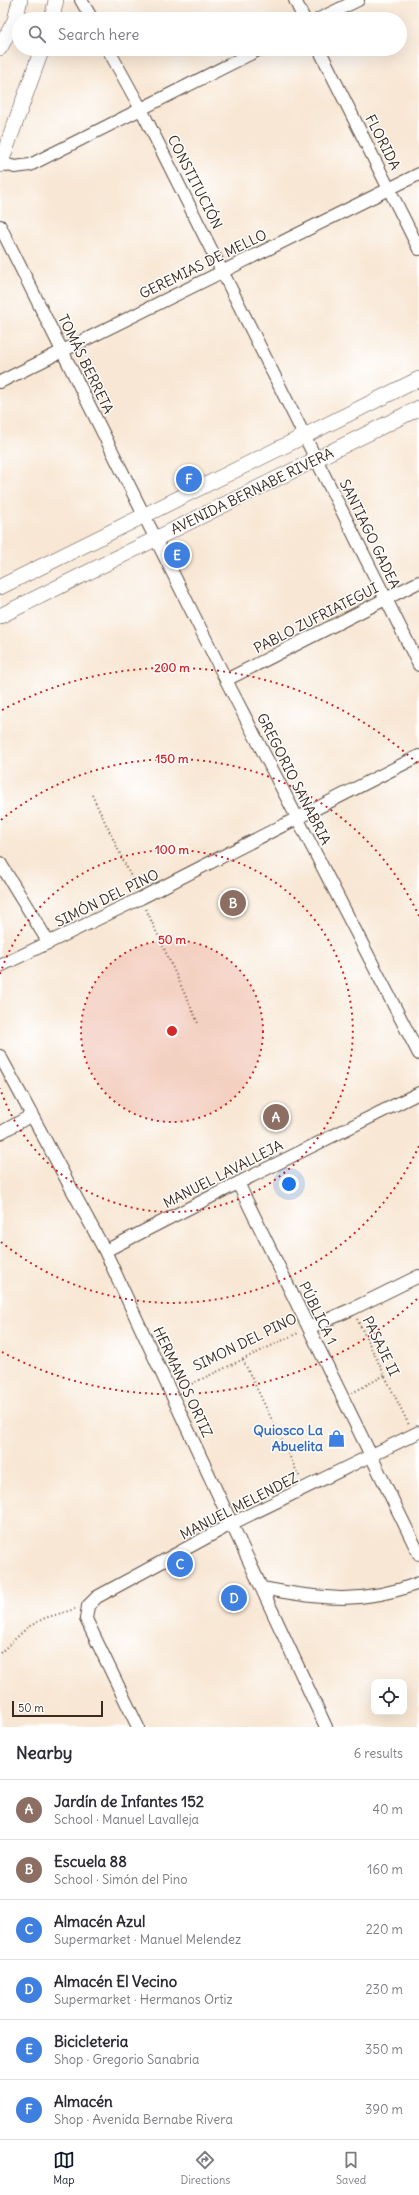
<!DOCTYPE html>
<meta charset="utf-8">
<style>
body{margin:0;font-family:Delius,sans-serif;background:#f2f2f3;color:#2b2b33}
.controls{position:absolute;right:12px;bottom:12px;display:grid;overflow:hidden;border-radius:8px;box-shadow:0 4px 16px #0002}
.controls button{width:36px;height:36px;display:grid;place-items:center;padding:0;border:0;border-bottom:1px solid #e1e1e2;background:#fff;color:#2b2b33;font:20px sans-serif}
.scale{position:absolute;left:12px;bottom:10px;width:91px;box-sizing:border-box;padding-left:4px;border:2px solid #3b2a1e;border-top:0;font-size:11px;line-height:14px;white-space:nowrap;color:#3b2a1e;-webkit-text-stroke:3px #fff;paint-order:stroke}
.you{position:absolute;left:289px;top:1184px;width:14px;height:14px;margin:-10px;border:3px solid #fff;border-radius:50%;background:#1a73e8;box-shadow:0 0 0 6px #1a73e833}
.badge{display:grid;place-items:center;width:26px;height:26px;border-radius:50%;background:#111827;color:#fff;font-size:13px;font-weight:700}
.pin{position:absolute;translate:-50% -50%;border:2px solid #fff;box-shadow:0 1px 4px #0006}
.list{margin:0;padding:0;list-style:none}
h2{display:flex;justify-content:space-between;align-items:center;height:52px;margin:0;padding:0 16px;font-size:17px}
h2 small{font-size:13px;font-weight:400;color:#7c7c81}
.list li{display:grid;grid-template-columns:26px 1fr auto;gap:12px;align-items:center;box-sizing:border-box;height:60px;padding:0 16px;border-top:1px solid #e1e1e2}
.list b{display:block;font-size:15px;white-space:nowrap}
.list p{margin:0;font-size:13px;white-space:nowrap;color:#7c7c81}
.list em{font-size:13px;font-style:normal;color:#7c7c81}
.icon{flex:none;width:22px;height:22px;fill:none;stroke:currentColor;stroke-width:2;stroke-linecap:round;stroke-linejoin:round}
.map{position:relative;flex:none;width:419px;height:1727px;overflow:hidden}
.search{position:absolute;background:#fff;box-shadow:0 4px 16px #0002;left:12px;right:12px;top:12px;height:44px;display:flex;align-items:center;gap:10px;box-sizing:border-box;padding:0 14px;border-radius:22px;color:#7c7c81;font-size:15px}
.sheet{height:412px;background:#fff}
nav{display:flex;justify-content:space-around;align-items:center;box-sizing:border-box;height:56px;border-top:1px solid #e1e1e2;background:#fff;font-size:11px;color:#7c7c81}
nav a{display:grid;justify-items:center;gap:2px}
nav .on{color:#111827}
.map>svg:first-child{display:block}
.lines{fill:none;stroke-linecap:round;stroke-linejoin:round}
.minor-casing{stroke:#574639;stroke-width:14}
.tertiary-casing{stroke:#574639;stroke-width:16}
.path{stroke:#574639;stroke-width:2;stroke-dasharray:1 3;stroke-linecap:butt}
.minor{stroke:#fff;stroke-width:12}
.tertiary{stroke:#fff;stroke-width:15}
.ring{fill:none;stroke:#d62828;stroke-width:2;stroke-dasharray:2 4}
.labels{text-anchor:middle;dominant-baseline:central;stroke-width:3;stroke-linejoin:round;paint-order:stroke}
.street-label{font-size:14px;fill:#3b2a1e;stroke:#fff}
.shop-label{font-size:14px;font-weight:bold;fill:#366cbe;stroke:#fff;text-anchor:end}
.centre{fill:#d62828;stroke:#fff;stroke-width:2}
.ring-label{font-size:12px;text-anchor:middle;font-weight:bold;fill:#d62828;stroke:#fff;stroke-width:3;stroke-linejoin:round;paint-order:stroke}
</style>
<div class="map">
<svg width="419" height="1727" viewBox="0 0 419 1727">
<rect width="100%" height="100%" fill="#fff"/>
<filter id="ink" filterUnits="userSpaceOnUse"><feTurbulence type="fractalNoise" baseFrequency=".025" numOctaves="2"/><feDisplacementMap in="SourceGraphic" scale="8" xChannelSelector="R" yChannelSelector="G"/><feConvolveMatrix kernelMatrix="1 2 1 2 8 2 1 2 1" color-interpolation-filters="sRGB"/></filter>
<filter id="wash" filterUnits="userSpaceOnUse"><feTurbulence type="fractalNoise" baseFrequency=".012" numOctaves="4" result="noise"/><feDisplacementMap in="SourceGraphic" scale="16" xChannelSelector="R" yChannelSelector="G"/><feGaussianBlur stdDeviation="0.9" result="paint"/><feColorMatrix in="noise" values="0 0 0 0 0 0 0 0 0 0 0 0 0 0 0 0 0 1.4 0 .05"/><feComposite in="paint" operator="in"/></filter>
<g filter="url(#wash)">
<rect width="100%" height="100%" fill="#f8e7d4"/>
</g>
<g filter="url(#ink)">
<g class="lines">
<defs>
<path id="minor" d="M 81,0 L 92,19
M 295,0 L 304,19
M 319,19 L 358,0
M 108,49 L 141,109 L 419,665
M 319,49 L 419,249
M 1,163 L 15,167 L 30,165 L 260,49
M 0,226 L 226,680 L 419,1054
M 0,382 L 419,174
M 226,680 L 419,582
M 0,863 L 49,943
M 0,966 L 141,898 L 419,756
M 0,1056 L 105,1251 L 326,1727
M 0,1133 L 32,1115
M 238,1183 L 419,1554
M 105,1251 L 238,1183 L 419,1093
M 309,1328 L 352,1309 L 419,1276
M 262,1588 C 320,1599 362,1605 419,1583
M 138,1727 L 86,1619 L 88,1606 L 97,1597 L 233,1523 L 419,1432"/>
<path id="tertiary" d="M 52,19 L 56,0
M 0,48 L 15,20 L 20,0
M 0,165 L 42,49
M 0,587 L 419,379
M 0,616 L 419,408"/>
</defs>
<use href="#minor" class="minor-casing"/>
<use href="#tertiary" class="tertiary-casing"/>
<path class="path" d="M 92,795 L 136,887
M 146,909 L 198,1023
M 357,1319 L 409,1425
M 243,1360 L 300,1478
M 181,1389 L 298,1333
M 352,1393 L 385,1375
M 0,1653 L 28,1627 L 45,1618 L 75,1609"/>
<use href="#minor" class="minor"/>
<use href="#tertiary" class="tertiary"/>
</g>
</g>
<circle cx="172" cy="1031" r="91" fill="#d62828" fill-opacity=".12"/>
<g class="ring">
<circle cx="172" cy="1031" r="91"/>
<path d="M0 974A181 181 0 1 1 0 1088"/>
<path d="M419 1146A272 272 0 0 1 1 1242M1 820A272 272 0 0 1 419 916"/>
<path d="M417 1299A363 363 0 0 1 2 1352M2 710A363 363 0 0 1 417 763"/>
</g>
<defs>
<symbol id="shop-bare" viewBox="-9 -9 18 18"><path d="M-5-2.5h2.3a2.7 3.5 0 0 1 5.4 0H5L5.5 6h-11ZM-1.5-2.5h3a1.5 2.3 0 0 0-3 0Z" fill="#3f7fe0" stroke="#fff" stroke-width="2.5" paint-order="stroke"/></symbol>
</defs>
<g fill-rule="evenodd">
<use href="#shop-bare" x="324" y="1426" width="25" height="25"/>
</g>
<g class="labels">
<g class="street-label">
<text transform="translate(383 142) rotate(63)">FLORIDA</text>
<text transform="translate(195 182) rotate(63)">CONSTITUCIÓN</text>
<text transform="translate(203 264) rotate(-26)">GEREMIAS DE MELLO</text>
<text transform="translate(86 364) rotate(64)">TOMÁS BERRETA</text>
<text transform="translate(252 491) rotate(-26)">AVENIDA BERNABE RIVERA</text>
<text transform="translate(370 534) rotate(64)">SANTIAGO GADEA</text>
<text transform="translate(316 618) rotate(-27)">PABLO ZUFRIATEGUI</text>
<text transform="translate(294 779) rotate(63)">GREGORIO SANABRIA</text>
<text transform="translate(107 898) rotate(-26)">SIMÓN DEL PINO</text>
<text transform="translate(223 1174) rotate(-27)">MANUEL LAVALLEJA</text>
<text transform="translate(318 1313) rotate(64)">PÚBLICA 1</text>
<text transform="translate(245 1342) rotate(-26)">SIMON DEL PINO</text>
<text transform="translate(381 1346) rotate(64)">PASAJE II</text>
<text transform="translate(183 1382) rotate(65)">HERMANOS ORTIZ</text>
<text transform="translate(239 1506) rotate(-27)">MANUEL MELENDEZ</text>
</g>
<g class="shop-label">
<text x="323" y="1430">Quiosco La<tspan x="323" dy="16">Abuelita</tspan></text>
</g>
</g>
<circle cx="172" cy="1031" r="6" class="centre"/>
<g class="ring-label">
<text x="172" y="672">200 m</text>
<text x="172" y="763">150 m</text>
<text x="172" y="854">100 m</text>
<text x="172" y="944">50 m</text>
</g>
</svg>
<div class="controls">
<button><svg class="icon" aria-label="locate" viewBox="0 0 24 24"><circle cx="12" cy="12" r="6"/><path d="M12 2v4M12 18v4M2 12h4M18 12h4"/></svg></button>
</div>
<div class="scale">50 m</div>
<div class="you"></div>
<div class="pin badge" style="left:276px;top:1117px;background:#8d6e63">A</div>
<div class="pin badge" style="left:233px;top:903px;background:#8d6e63">B</div>
<div class="pin badge" style="left:180px;top:1564px;background:#3f7fe0">C</div>
<div class="pin badge" style="left:234px;top:1598px;background:#3f7fe0">D</div>
<div class="pin badge" style="left:177px;top:555px;background:#3f7fe0">E</div>
<div class="pin badge" style="left:189px;top:479px;background:#3f7fe0">F</div>
<div class="search"><svg class="icon" aria-label="search" viewBox="0 0 24 24"><circle cx="10" cy="10" r="6"/><path d="M15 15l6 6"/></svg>Search here</div>
</div>
<section class="sheet">
<h2>Nearby<small>6 results</small></h2>
<ul class="list">
<li><span class="badge" style="background:#8d6e63">A</span><div><b>Jardín de Infantes 152</b><p>School · Manuel Lavalleja</p></div><em>40 m</em></li>
<li><span class="badge" style="background:#8d6e63">B</span><div><b>Escuela 88</b><p>School · Simón del Pino</p></div><em>160 m</em></li>
<li><span class="badge" style="background:#3f7fe0">C</span><div><b>Almacén Azul</b><p>Supermarket · Manuel Melendez</p></div><em>220 m</em></li>
<li><span class="badge" style="background:#3f7fe0">D</span><div><b>Almacén El Vecino</b><p>Supermarket · Hermanos Ortiz</p></div><em>230 m</em></li>
<li><span class="badge" style="background:#3f7fe0">E</span><div><b>Bicicleteria</b><p>Shop · Gregorio Sanabria</p></div><em>350 m</em></li>
<li><span class="badge" style="background:#3f7fe0">F</span><div><b>Almacén</b><p>Shop · Avenida Bernabe Rivera</p></div><em>390 m</em></li>
</ul>
</section>
<nav>
<a class="on"><svg class="icon" aria-label="map" viewBox="0 0 24 24"><path d="M3 6l6-2 6 2 6-2v14l-6 2-6-2-6 2zM9 4v14M15 6v14"/></svg>Map</a>
<a><svg class="icon" aria-label="directions" viewBox="0 0 24 24"><path d="M12 3l9 9-9 9-9-9zM9 14v-3h6M13 9l2 2-2 2"/></svg>Directions</a>
<a><svg class="icon" aria-label="saved" viewBox="0 0 24 24"><path d="M7 4h10v16l-5-4-5 4z"/></svg>Saved</a>
</nav>
